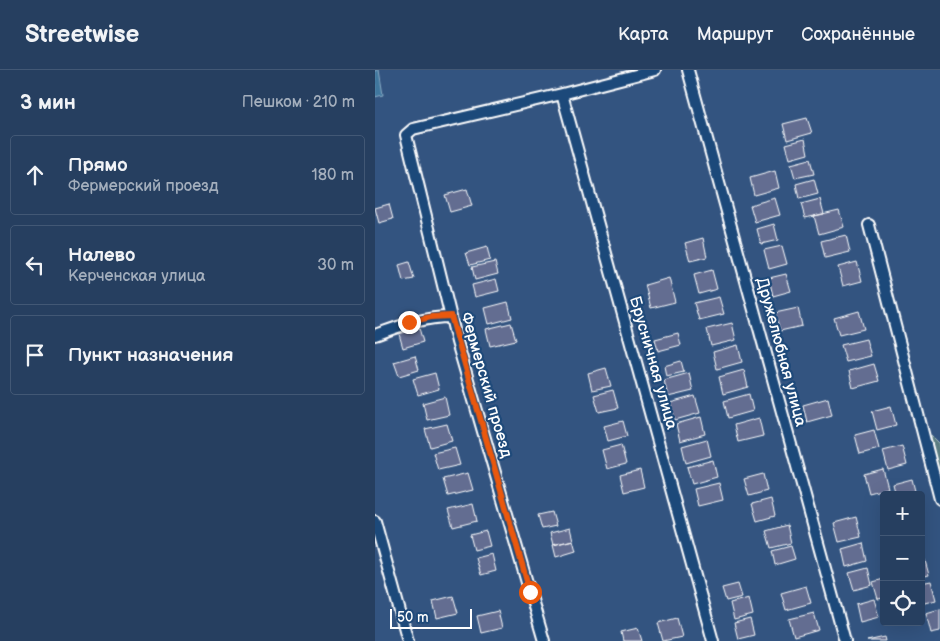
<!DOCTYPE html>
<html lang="ru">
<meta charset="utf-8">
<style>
body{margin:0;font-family:"Balsamiq Sans",sans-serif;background:#2e4666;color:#f1f3f6}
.controls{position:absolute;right:15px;bottom:15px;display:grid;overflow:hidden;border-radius:5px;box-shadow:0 5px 20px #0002}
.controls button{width:45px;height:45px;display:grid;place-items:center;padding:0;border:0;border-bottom:1px solid #425875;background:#263f60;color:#f1f3f6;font:25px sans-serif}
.scale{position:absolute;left:15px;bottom:12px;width:82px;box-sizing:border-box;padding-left:5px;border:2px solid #fff;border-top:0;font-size:14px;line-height:18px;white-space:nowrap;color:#fff;-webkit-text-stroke:4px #1f4a7a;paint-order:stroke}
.stop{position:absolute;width:15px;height:15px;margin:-11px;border:4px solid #ea580c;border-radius:50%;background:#fff}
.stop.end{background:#ea580c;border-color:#fff;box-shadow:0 1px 5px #0008}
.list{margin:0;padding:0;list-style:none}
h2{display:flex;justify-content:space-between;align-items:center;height:65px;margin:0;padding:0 20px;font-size:21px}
h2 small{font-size:16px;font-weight:400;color:#a4afbd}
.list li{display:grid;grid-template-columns:32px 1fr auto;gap:15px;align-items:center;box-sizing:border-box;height:80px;margin:0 10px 10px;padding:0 10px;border:1px solid #425875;border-radius:5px}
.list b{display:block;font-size:19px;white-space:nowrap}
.list p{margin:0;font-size:16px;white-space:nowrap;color:#a4afbd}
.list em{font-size:16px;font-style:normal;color:#a4afbd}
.icon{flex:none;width:28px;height:28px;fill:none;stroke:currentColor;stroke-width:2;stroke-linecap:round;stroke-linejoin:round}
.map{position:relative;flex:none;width:565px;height:571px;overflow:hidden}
header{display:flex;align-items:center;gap:30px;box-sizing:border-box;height:70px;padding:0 25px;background:#263f60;border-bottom:1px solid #425875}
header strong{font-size:24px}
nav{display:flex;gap:28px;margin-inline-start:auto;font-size:18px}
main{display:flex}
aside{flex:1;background:#263f60}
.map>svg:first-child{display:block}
.green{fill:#5a7c81;stroke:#acbec0}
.water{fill:#41779e;stroke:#8dadc5}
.building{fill:#646d91;stroke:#fff}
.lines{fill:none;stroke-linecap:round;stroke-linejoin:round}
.street-casing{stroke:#fff;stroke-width:14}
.street{stroke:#1f4a7a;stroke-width:10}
.route{stroke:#ea580c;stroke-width:6}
.labels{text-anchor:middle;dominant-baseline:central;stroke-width:4.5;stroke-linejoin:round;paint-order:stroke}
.street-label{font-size:16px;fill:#fff;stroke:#1f4a7a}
</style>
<header>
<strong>Streetwise</strong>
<nav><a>Карта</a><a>Маршрут</a><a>Сохранённые</a></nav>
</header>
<main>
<aside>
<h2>3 мин<small>Пешком · 210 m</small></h2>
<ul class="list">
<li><svg class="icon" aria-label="ahead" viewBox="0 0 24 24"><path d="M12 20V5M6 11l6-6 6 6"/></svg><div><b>Прямо</b><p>Фермерский проезд</p></div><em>180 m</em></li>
<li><svg class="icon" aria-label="left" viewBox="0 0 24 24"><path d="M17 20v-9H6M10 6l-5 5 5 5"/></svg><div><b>Налево</b><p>Керченская улица</p></div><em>30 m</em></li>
<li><svg class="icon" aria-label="arrive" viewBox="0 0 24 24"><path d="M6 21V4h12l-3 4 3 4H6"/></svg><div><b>Пункт назначения</b></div></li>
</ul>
</aside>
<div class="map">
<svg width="565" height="571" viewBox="0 0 565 571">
<rect width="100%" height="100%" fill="#335480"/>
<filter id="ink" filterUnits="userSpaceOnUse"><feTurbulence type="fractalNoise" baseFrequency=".02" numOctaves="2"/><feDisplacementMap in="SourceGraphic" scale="10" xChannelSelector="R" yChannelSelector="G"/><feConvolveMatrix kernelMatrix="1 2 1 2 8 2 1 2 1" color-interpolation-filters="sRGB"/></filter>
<g filter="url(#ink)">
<path class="green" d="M 556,365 L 565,374 L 565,418 L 559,395 Z"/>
<path class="water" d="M 0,0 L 4,0 L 8,25 L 0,27 Z"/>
<path class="building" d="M 432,48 L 437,63 L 412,70 L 408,54 Z
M 430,69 L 433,84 L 415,89 L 411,74 Z
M 435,89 L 439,104 L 420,108 L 416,94 Z
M 400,101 L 404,118 L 379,125 L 375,108 Z
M 439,109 L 443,124 L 424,129 L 421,114 Z
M 92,119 L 97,136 L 75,142 L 70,125 Z
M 400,128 L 405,145 L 380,152 L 375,135 Z
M 445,129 L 449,144 L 430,148 L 426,134 Z
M 14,134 L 18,149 L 4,153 L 0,138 Z
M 464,140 L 469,157 L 444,164 L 439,146 Z
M 399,154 L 403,170 L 386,174 L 382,159 Z
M 471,165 L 475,182 L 450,188 L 446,171 Z
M 328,168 L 332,187 L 315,191 L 310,173 Z
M 407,176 L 412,194 L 394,199 L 389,180 Z
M 112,177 L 115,190 L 95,195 L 91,183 Z
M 34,192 L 39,209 L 28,211 L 24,195 Z
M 120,192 L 123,204 L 100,210 L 97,197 Z
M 482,192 L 487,211 L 468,216 L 463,197 Z
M 337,200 L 342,219 L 324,224 L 319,205 Z
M 411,204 L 416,221 L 398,226 L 394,208 Z
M 294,208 L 300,232 L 276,238 L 270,215 Z
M 121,209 L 124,221 L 100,227 L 97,215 Z
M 344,227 L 349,244 L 324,250 L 319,233 Z
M 133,232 L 137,248 L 114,254 L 110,238 Z
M 423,238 L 427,256 L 405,261 L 400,243 Z
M 484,241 L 489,259 L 464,265 L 459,248 Z
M 136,253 L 141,270 L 115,276 L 111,259 Z
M 357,253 L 361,270 L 336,276 L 332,259 Z
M 44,258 L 48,272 L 28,278 L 24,264 Z
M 303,263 L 306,275 L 283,281 L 280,269 Z
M 491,269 L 496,286 L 471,292 L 466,275 Z
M 363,275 L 367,292 L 342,299 L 338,282 Z
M 40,286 L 44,300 L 24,306 L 19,292 Z
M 306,291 L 309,302 L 291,306 L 289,296 Z
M 499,294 L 504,311 L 478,318 L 474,301 Z
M 231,298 L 236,316 L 217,320 L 213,303 Z
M 369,300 L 373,317 L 348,324 L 344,307 Z
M 60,303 L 64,319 L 43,325 L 38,309 Z
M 314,303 L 318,321 L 293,327 L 289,310 Z
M 238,320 L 243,338 L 224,342 L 219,325 Z
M 374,324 L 378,341 L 353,348 L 349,331 Z
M 320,326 L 325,343 L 300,350 L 295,333 Z
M 70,327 L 74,345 L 52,350 L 48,333 Z
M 453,328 L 457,345 L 432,352 L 428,335 Z
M 516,336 L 521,355 L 502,360 L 497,341 Z
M 326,347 L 330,364 L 305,371 L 301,354 Z
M 384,348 L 388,366 L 363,372 L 359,355 Z
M 248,351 L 252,366 L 233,371 L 229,356 Z
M 72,354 L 77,371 L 55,377 L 50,359 Z
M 499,360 L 504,379 L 485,384 L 480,365 Z
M 332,369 L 336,386 L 311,393 L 307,376 Z
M 246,375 L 251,394 L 232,399 L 227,380 Z
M 527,376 L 532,395 L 513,400 L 508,381 Z
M 80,378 L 85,395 L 63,400 L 58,383 Z
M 338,390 L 342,407 L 317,414 L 312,397 Z
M 508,399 L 513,418 L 494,423 L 489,404 Z
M 265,400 L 269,417 L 249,422 L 245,405 Z
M 93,403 L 98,420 L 73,426 L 68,409 Z
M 388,404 L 392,421 L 374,426 L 369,409 Z
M 537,409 L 541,425 L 521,425 L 518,414 Z
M 344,413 L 348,430 L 323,436 L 319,419 Z
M 396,429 L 400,446 L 382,451 L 377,434 Z
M 98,434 L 102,451 L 78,457 L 73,440 Z
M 177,442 L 181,456 L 167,459 L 163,445 Z
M 481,447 L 486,467 L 464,472 L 459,453 Z
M 412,455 L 416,473 L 396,478 L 391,461 Z
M 195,458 L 198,470 L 178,475 L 175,463 Z
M 111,461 L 115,476 L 99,480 L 95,465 Z
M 546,462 L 550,478 L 546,479 Z
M 198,470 L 201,481 L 181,487 L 178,475 Z
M 488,473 L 492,491 L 471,497 L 467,479 Z
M 416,476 L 420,489 L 400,495 L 397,481 Z
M 117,484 L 121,501 L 106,505 L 101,488 Z
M 546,487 L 549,487 L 554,505 L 546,507 Z
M 493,498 L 497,515 L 479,520 L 474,503 Z
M 509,509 L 509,528 L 503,529 L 498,512 Z
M 556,511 L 561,530 L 546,534 L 546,513 Z
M 363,514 L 367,527 L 351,531 L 347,518 Z
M 431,516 L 436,533 L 411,540 L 406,523 Z
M 78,526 L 83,543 L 62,548 L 58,531 Z
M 374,528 L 378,545 L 359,550 L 355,533 Z
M 499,529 L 504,547 L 485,552 L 481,534 Z
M 565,539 L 565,561 L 556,563 L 551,543 Z
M 123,541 L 127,558 L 106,563 L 102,546 Z
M 439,543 L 444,560 L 419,567 L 414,549 Z
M 302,548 L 307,567 L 288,571 L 283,553 Z
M 375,549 L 379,565 L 363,569 L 359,553 Z
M 263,558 L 267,571 L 248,571 L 246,562 Z
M 510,567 L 511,571 L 492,571 Z"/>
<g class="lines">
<defs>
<path id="street" d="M 313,0 L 470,571
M 187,24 L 338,571
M 494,155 L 565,429
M 0,265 C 25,256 48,247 76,247
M 0,451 L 33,571
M 169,571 L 82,272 L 31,65 L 38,59 L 187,24 L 280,0"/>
</defs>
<use href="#street" class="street-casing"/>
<use href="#street" class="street"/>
</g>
</g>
<g class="lines" filter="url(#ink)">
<path class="route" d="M 34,252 L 56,247 L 76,246 L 155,522"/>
</g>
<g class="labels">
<g class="street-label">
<text transform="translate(406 282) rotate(75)">Дружелюбная улица</text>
<text transform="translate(278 293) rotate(74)">Брусничная улица</text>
<text transform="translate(111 315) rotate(74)">Фермерский проезд</text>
</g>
</g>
</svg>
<div class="controls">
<button>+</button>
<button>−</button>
<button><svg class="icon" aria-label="locate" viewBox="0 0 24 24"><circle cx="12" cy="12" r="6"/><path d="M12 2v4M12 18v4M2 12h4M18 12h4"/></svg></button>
</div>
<div class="scale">50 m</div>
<div class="stop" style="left:155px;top:522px"></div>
<div class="stop end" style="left:34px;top:252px"></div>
</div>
</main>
